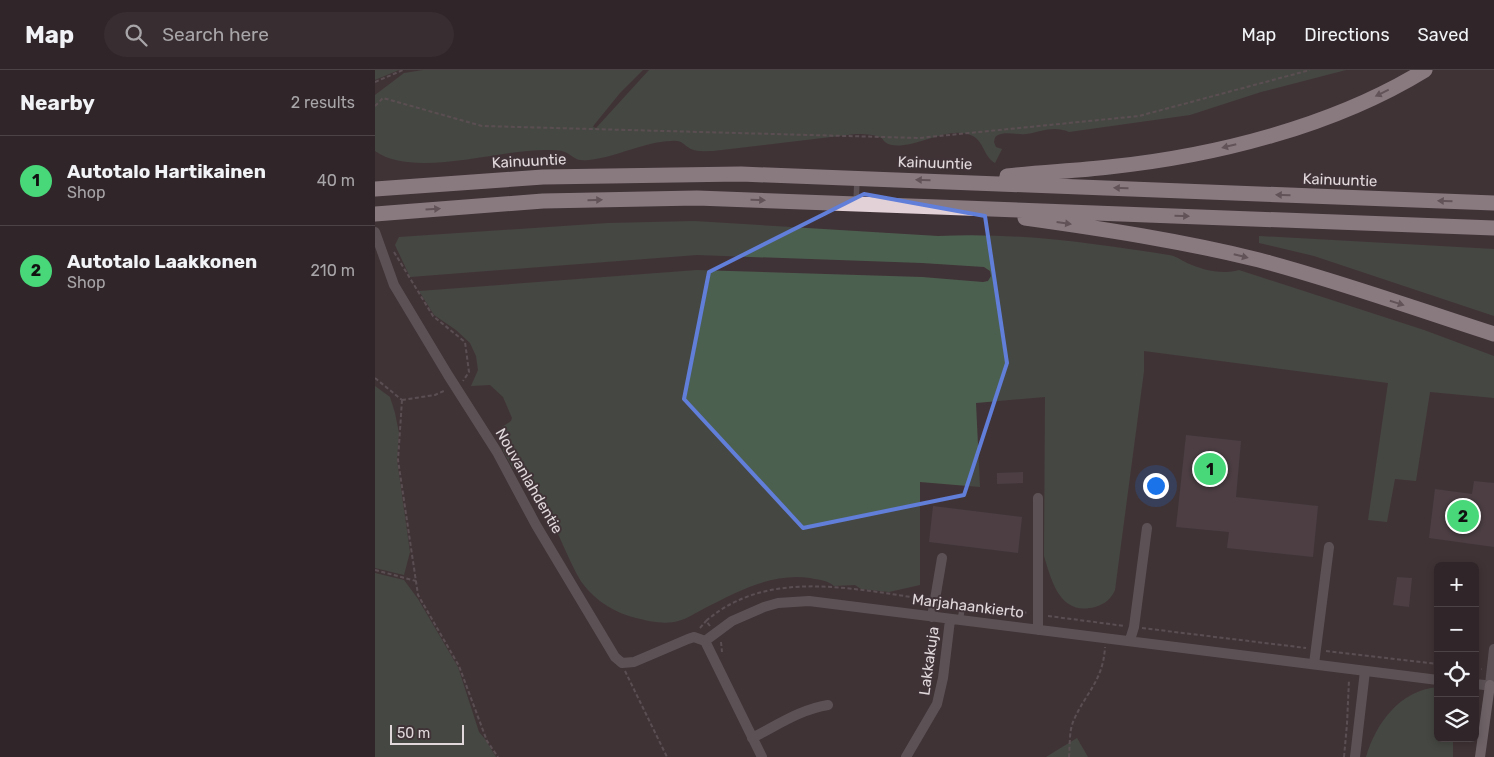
<!DOCTYPE html>
<meta charset="utf-8">
<style>
body{margin:0;font-family:Rubik,sans-serif;background:#382e31;color:#f1f3f6}
.controls{position:absolute;right:15px;bottom:15px;display:grid;overflow:hidden;border-radius:8px;box-shadow:0 2px 8px #0003}
.controls button{width:45px;height:45px;display:grid;place-items:center;padding:0;border:0;border-bottom:1px solid #4b4346;background:#302629;color:#f1f3f6;font:25px sans-serif}
.scale{position:absolute;left:15px;bottom:12px;width:74px;box-sizing:border-box;padding-left:5px;border:2px solid #e0d8db;border-top:0;font-size:14px;line-height:18px;white-space:nowrap;color:#e0d8db;-webkit-text-stroke:4px #403337;paint-order:stroke}
.you{position:absolute;left:780px;top:415px;width:18px;height:18px;margin:-12px;border:4px solid #fff;border-radius:50%;background:#1a73e8;box-shadow:0 0 0 8px #1a73e833}
.badge{display:grid;place-items:center;width:32px;height:32px;border-radius:50%;background:#48d779;color:#111;font-size:16px;font-weight:700}
.pin{position:absolute;translate:-50% -50%;border:2px solid #fff;box-shadow:0 1px 5px #0006}
.list{margin:0;padding:0;list-style:none}
h2{display:flex;justify-content:space-between;align-items:center;height:65px;margin:0;padding:0 20px;font-size:21px}
h2 small{font-size:16px;font-weight:400;color:#a8a5a8}
.list li{display:grid;grid-template-columns:32px 1fr auto;gap:15px;align-items:center;box-sizing:border-box;height:90px;padding:0 20px;border-top:1px solid #4b4346}
.list b{display:block;font-size:19px;white-space:nowrap}
.list p{margin:0;font-size:16px;white-space:nowrap;color:#a8a5a8}
.list em{font-size:16px;font-style:normal;color:#a8a5a8}
.icon{flex:none;width:28px;height:28px;fill:none;stroke:currentColor;stroke-width:2;stroke-linecap:round;stroke-linejoin:round}
.map{position:relative;flex:none;width:1119px;height:687px;overflow:hidden}
header{display:flex;align-items:center;gap:30px;box-sizing:border-box;height:70px;padding:0 25px;background:#302629;border-bottom:1px solid #4b4346}
header strong{font-size:24px}
nav{display:flex;gap:28px;margin-inline-start:auto;font-size:18px}
.search{width:350px;height:45px;background:#382e31;display:flex;align-items:center;gap:12px;box-sizing:border-box;padding:0 18px;border-radius:28px;color:#a8a5a8;font-size:19px}
main{display:flex}
aside{flex:1;background:#302629}
.map>svg:first-child{display:block}
.green{fill:#4c6050}
.building{fill:#5b4d52}
.lines{fill:none;stroke-linecap:round;stroke-linejoin:round}
.path{stroke:#7b7074;stroke-width:2;stroke-dasharray:4 2.5;stroke-linecap:butt}
.lane{stroke:#7f787a;stroke-width:5.5}
.street{stroke:#7f787a;stroke-width:10}
.secondary{stroke:#a79ca0;stroke-width:10}
.highway{stroke:#e2d1d7;stroke-width:15}
.oneway{fill:#897a7f}
.marked{fill:none;stroke:#617ed9;stroke-width:4;stroke-linejoin:round}
.labels{text-anchor:middle;dominant-baseline:central;stroke-width:4;stroke-linejoin:round;paint-order:stroke}
.street-label{font-size:15px;fill:#e0d8db;stroke:#403337}
</style>
<header>
<strong>Map</strong>
<div class="search"><svg class="icon" aria-label="search" viewBox="0 0 24 24"><circle cx="10" cy="10" r="6"/><path d="M15 15l6 6"/></svg>Search here</div>
<nav><a>Map</a><a>Directions</a><a>Saved</a></nav>
</header>
<main>
<aside>
<h2>Nearby<small>2 results</small></h2>
<ul class="list">
<li><span class="badge">1</span><div><b>Autotalo Hartikainen</b><p>Shop</p></div><em>40 m</em></li>
<li><span class="badge">2</span><div><b>Autotalo Laakkonen</b><p>Shop</p></div><em>210 m</em></li>
</ul>
</aside>
<div class="map">
<svg width="1119" height="687" viewBox="0 0 1119 687">
<rect width="100%" height="100%" fill="#403337"/>
<path class="green" d="M 0,0 L 24,0 L 0,10 Z
M 48,0 L 268,0 L 245,23 L 219,55 L 218,57 L 221,58 L 274,0 L 971,0 L 886,22 L 815,45 L 694,62 C 678,55 666,62 651,64 C 643,65 630,61 623,65 C 619,67 620,69 619,72 L 621,77 L 627,79 L 620,93 C 609,87 609,72 598,66 C 576,56 551,73 529,75 C 523,76 515,76 510,72 C 506,68 509,69 504,67 C 497,64 488,64 481,64 L 338,81 C 331,81 322,82 316,79 C 306,74 309,70 296,71 C 268,72 242,87 214,90 C 199,91 202,88 190,82 C 185,80 178,80 172,80 C 125,79 39,109 0,81 L 0,25 L 29,3 Z
M 319,151 L 563,166 C 640,162 718,173 794,185 C 801,186 806,190 812,193 C 828,200 846,205 864,200 L 1049,260 L 1119,286 L 1119,328 L 1055,322 L 1041,411 L 1020,409 L 1012,452 L 993,450 L 1013,313 L 769,281 L 769,301 L 740,520 C 736,529 730,534 720,537 C 685,546 677,512 669,486 L 670,327 L 601,333 L 605,417 L 545,412 L 545,515 L 514,522 L 486,519 L 480,515 L 459,516 C 452,510 444,510 435,508 C 398,502 362,522 330,538 C 322,542 312,549 303,551 C 291,555 273,551 261,548 C 240,543 221,531 208,514 C 191,491 164,404 138,399 L 128,381 L 127,357 L 136,351 L 137,348 L 128,327 L 115,315 L 96,316 L 103,300 L 101,286 L 95,273 L 81,260 L 59,245 L 44,221 L 322,200 L 547,207 L 608,212 L 613,211 L 616,206 L 615,201 L 609,197 L 547,193 L 322,185 L 35,207 L 20,175 L 24,167 L 233,153 Z
M 884,166 L 1119,179 L 1119,246 L 939,186 L 884,173 Z
M 0,316 L 15,327 L 20,343 L 24,363 L 22,390 L 35,482 L 29,505 L 0,498 Z
M 0,503 L 29,510 L 43,529 L 83,597 L 104,662 L 110,669 L 121,687 L 0,687 Z
M 1063,617 L 1063,668 L 1078,668 L 1078,687 L 991,687 C 1001,653 1025,620 1063,617 Z
M 702,668 L 713,687 L 671,687 Z"/>
<path class="building" d="M 811,365 L 866,371 L 861,427 L 943,436 L 938,487 L 852,478 L 854,462 L 801,457 Z
M 648,402 L 648,413 L 622,414 L 622,403 Z
M 1099,411 L 1119,413 L 1119,477 L 1054,468 L 1060,419 L 1097,424 Z
M 558,436 L 647,447 L 643,483 L 554,472 Z
M 1022,507 L 1037,508 L 1034,537 L 1018,535 Z"/>
<g class="lines">
<path class="path" d="M 0,12 L 28,0
M 0,36 L 8,28 L 107,56 L 544,68 L 764,46 L 935,0
M 19,182 L 58,246 L 90,272 L 94,302 L 88,311
M 0,308 L 27,330
M 27,330 L 23,390 L 43,525 L 84,596 L 112,671 L 123,687
M 27,330 L 60,325 L 71,320
M 0,500 L 41,511
M 569,531 L 582,533
M 596,535 L 654,543
M 673,546 L 750,556
M 335,556 L 331,551 C 392,498 478,519 550,529
M 325,558 L 331,551
M 767,558 L 931,578
M 346,572 L 347,582
M 951,581 L 1063,594
M 1100,598 L 1107,599
M 250,601 L 292,687
M 694,687 C 695,676 694,662 698,652 C 710,623 728,612 730,577
M 969,687 L 972,654 L 974,610"/>
<path class="lane" d="M 481,133 L 482,110
M 585,551 L 588,534"/>
<path class="street" d="M 0,162 L 19,215 L 73,305 L 122,382 L 161,455 L 240,587 L 247,593 L 259,592 L 313,569 L 319,567 L 330,571
M 663,428 L 663,560
M 557,547 L 567,488
M 755,570 L 759,557 L 772,458
M 939,594 L 954,477
M 1100,614 L 1119,616
M 1115,615 L 1119,579
M 377,668 C 401,656 426,639 453,635
M 387,687 L 330,571 L 357,551 L 389,537 L 403,533 L 434,531 L 1063,610
M 531,687 L 562,634 L 568,608 L 575,550
M 980,687 L 990,601"/>
<path class="secondary" d="M 1105,687 L 1115,615"/>
<path class="highway" d="M 632,106 C 666,102 700,101 734,97 C 840,86 959,56 1050,0
M 0,119 L 168,107 L 366,104 L 1119,133
M 0,144 L 168,131 L 322,128 L 1119,158
M 650,148 C 729,159 807,171 884,190 C 964,211 1041,239 1119,264"/>
</g>
<defs><path id="oneway-solid" d="M-6-.8H1V-3.2L6.5 0L1 3.2V.8H-6Z" transform="scale(1.25)"/></defs>
<g class="oneway">
<use href="#oneway-solid" transform="translate(1007 23) rotate(154)"/>
<use href="#oneway-solid" transform="translate(854 76) rotate(166)"/>
<use href="#oneway-solid" transform="translate(548 110) rotate(-178)"/>
<use href="#oneway-solid" transform="translate(746 118) rotate(-178)"/>
<use href="#oneway-solid" transform="translate(908 125) rotate(-178)"/>
<use href="#oneway-solid" transform="translate(220 130) rotate(-1)"/>
<use href="#oneway-solid" transform="translate(383 130) rotate(2)"/>
<use href="#oneway-solid" transform="translate(1070 131) rotate(-178)"/>
<use href="#oneway-solid" transform="translate(58 139) rotate(-4)"/>
<use href="#oneway-solid" transform="translate(807 146) rotate(2)"/>
<use href="#oneway-solid" transform="translate(689 153) rotate(8)"/>
<use href="#oneway-solid" transform="translate(866 186) rotate(14)"/>
<use href="#oneway-solid" transform="translate(1022 233) rotate(18)"/>
</g>
<path d="M0 0H1119V687H0ZM 489,124 L 610,146 L 632,293 L 589,425 L 428,458 L 309,329 L 334,202 Z" fill="#403337" fill-opacity=".55" fill-rule="evenodd"/>
<path class="marked" d="M 489,124 L 610,146 L 632,293 L 589,425 L 428,458 L 309,329 L 334,202 Z"/>
<g class="labels">
<g class="street-label">
<text transform="translate(154 91) rotate(-3)">Kainuuntie</text>
<text transform="translate(560 93) rotate(2)">Kainuuntie</text>
<text transform="translate(965 110) rotate(2)">Kainuuntie</text>
<text transform="translate(154 411) rotate(60)">Nouvanlahdentie</text>
<text transform="translate(593 536) rotate(7)">Marjahaankierto</text>
<text transform="translate(554 591) rotate(-82)">Lakkakuja</text>
</g>
</g>
</svg>
<div class="controls">
<button>+</button>
<button>−</button>
<button><svg class="icon" aria-label="locate" viewBox="0 0 24 24"><circle cx="12" cy="12" r="6"/><path d="M12 2v4M12 18v4M2 12h4M18 12h4"/></svg></button>
<button><svg class="icon" aria-label="layers" viewBox="0 0 24 24"><path d="M12 4l9 5-9 5-9-5zM3 14l9 5 9-5"/></svg></button>
</div>
<div class="scale">50 m</div>
<div class="you"></div>
<div class="pin badge" style="left:835px;top:399px">1</div>
<div class="pin badge" style="left:1088px;top:446px">2</div>
</div>
</main>
